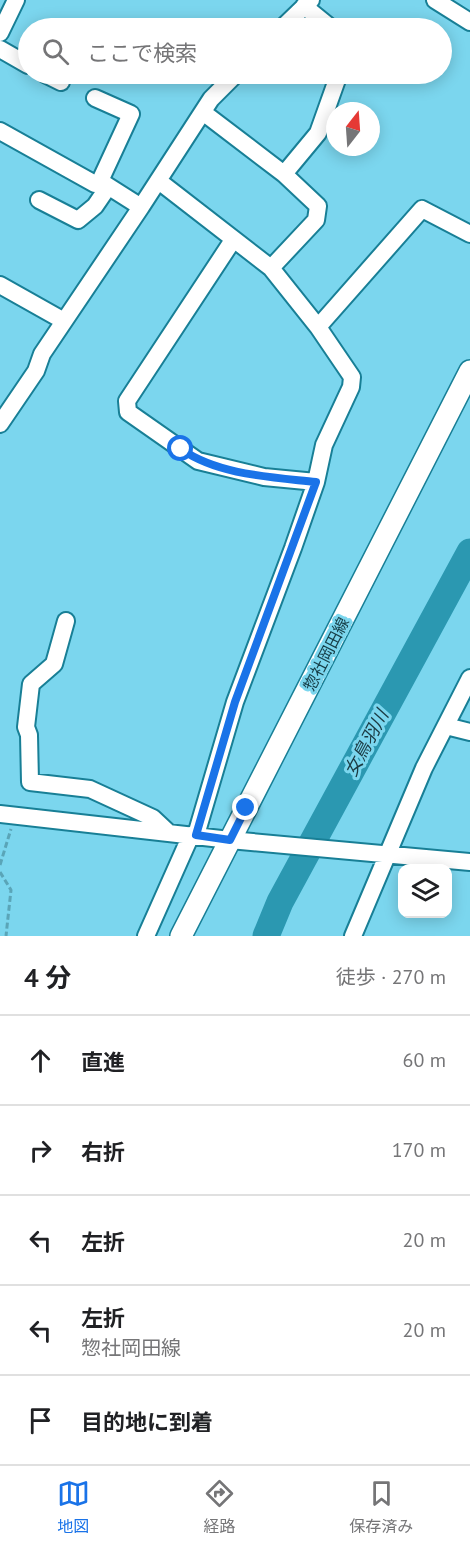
<!DOCTYPE html>
<html lang="ja">
<meta charset="utf-8">
<style>
body{margin:0;font-family:"PT Sans","Noto Sans JP",sans-serif;background:#f6f6f6;color:#202124}
.controls{position:absolute;right:18px;bottom:18px;display:grid;overflow:hidden;border-radius:12px;box-shadow:0 3px 15px #0003}
.controls button{width:54px;height:54px;display:grid;place-items:center;padding:0;border:0;border-bottom:2px solid #e0e0e0;background:#fff;color:#202124;font:30px sans-serif}
.compass{position:absolute;left:326px;top:102px;width:54px;height:54px;border-radius:50%;background:#fff;box-shadow:0 3px 15px #0003;rotate:17deg}
.stop{position:absolute;width:18px;height:18px;margin:-14px;border:4px solid #1a73e8;border-radius:50%;background:#fff}
.stop.end{background:#1a73e8;border-color:#fff;box-shadow:0 2px 6px #0008}
.list{margin:0;padding:0;list-style:none}
h2{display:flex;justify-content:space-between;align-items:center;height:78px;margin:0;padding:0 24px;font-size:26px}
h2 small{font-size:20px;font-weight:400;color:#757577}
.list li{display:grid;grid-template-columns:39px 1fr auto;gap:18px;align-items:center;box-sizing:border-box;height:90px;padding:0 24px;border-top:2px solid #e0e0e0}
.list b{display:block;font-size:22px;white-space:nowrap}
.list p{margin:0;font-size:20px;white-space:nowrap;color:#757577}
.list em{font-size:20px;font-style:normal;color:#757577}
.icon{flex:none;width:33px;height:33px;fill:none;stroke:currentColor;stroke-width:2;stroke-linecap:round;stroke-linejoin:round}
.map{position:relative;flex:none;width:470px;height:936px;overflow:hidden}
.search{position:absolute;background:#fff;box-shadow:0 3px 15px #0003;left:18px;right:18px;top:18px;height:66px;display:flex;align-items:center;gap:15px;box-sizing:border-box;padding:0 21px;border-radius:33px;color:#757577;font-size:22px}
.sheet{height:528px;background:#fff}
nav{display:flex;justify-content:space-around;align-items:center;box-sizing:border-box;height:84px;border-top:2px solid #e0e0e0;background:#fff;font-size:16px;color:#757577}
nav a{display:grid;justify-items:center;gap:3px}
nav .on{color:#1a73e8}
.map>svg:first-child{display:block}
.lines{fill:none;stroke-linecap:round;stroke-linejoin:round}
.river{stroke:#2b98b1;stroke-width:27}
.minor-casing{stroke:#187f96;stroke-width:20}
.major-casing{stroke:#187f96;stroke-width:24}
.path{stroke:#5aa5b8;stroke-width:3;stroke-dasharray:6 3;stroke-linecap:butt}
.minor{stroke:#fff;stroke-width:16}
.major{stroke:#fff;stroke-width:21}
.route{stroke:#1a73e8;stroke-width:8}
.labels{text-anchor:middle;dominant-baseline:central;stroke-width:6;stroke-linejoin:round;paint-order:stroke}
.street-label{font-size:16px;fill:#163d46;stroke:#7bd6ee}
.water-label{font-size:18px;font-style:italic;fill:#1b3a42;stroke:#7bd6ee}
</style>
<div class="map">
<svg width="470" height="936" viewBox="0 0 470 936">
<rect width="100%" height="100%" fill="#7bd6ee"/>
<g class="lines">
<path class="river" d="M 266,936 L 280,902 L 470,552"/>
<defs>
<path id="minor" d="M 435,0 L 470,22
M 304,6 L 331,28
M 282,28 L 311,0
M 0,33 L 16,0
M 0,49 L 28,65
M 45,74 L 61,82
M 204,113 L 284,174 L 318,206 L 316,220 L 271,268
M 0,131 L 95,184 L 100,181
M 284,174 L 318,133 L 339,74
M 160,182 L 271,268 L 318,327
M 39,200 L 78,220 L 95,206 L 108,187
M 141,207 L 211,99 L 236,74
M 233,240 L 127,401 L 128,412 L 198,461 L 264,477 L 316,482
M 0,285 L 64,321
M 0,424 L 36,371 L 42,354 L 141,207 L 100,181 L 131,114 L 95,98
M 66,621 L 54,664 L 31,684 L 26,727 L 29,735 L 30,782 L 90,789 L 153,818 L 169,833
M 446,726 L 470,732
M 0,814 L 230,840 L 470,862
M 196,835 L 235,702 L 293,548 L 316,482 L 324,445 L 351,387 L 352,377 L 318,327 L 422,209 L 470,234
M 146,936 L 191,835
M 353,936 L 424,768 L 470,678"/>
<path id="major" d="M 181,936 L 470,371"/>
</defs>
<use href="#minor" class="minor-casing"/>
<use href="#major" class="major-casing"/>
<path class="path" d="M 0,865 L 11,829
M 0,872 L 11,890 L 6,936"/>
<use href="#minor" class="minor"/>
<use href="#major" class="major"/>
</g>
<g class="lines">
<path class="route" d="M 181,449 C 218,475 271,477 316,482 L 235,702 L 196,835 L 230,840 L 246,808"/>
</g>
<g class="labels">
<g class="street-label">
<text transform="translate(326 654) rotate(-63)">惣社岡田線</text>
</g>
<g class="water-label">
<text transform="translate(366 743) rotate(-62)">女鳥羽川</text>
</g>
</g>
</svg>
<div class="controls">
<button><svg class="icon" aria-label="layers" viewBox="0 0 24 24"><path d="M12 4l9 5-9 5-9-5zM3 14l9 5 9-5"/></svg></button>
</div>
<svg class="compass" viewBox="-18 -18 36 36"><path d="M0-13l5 13h-10z" fill="#e53935"/><path d="M0 13l5-13h-10z" fill="#757577"/></svg>
<div class="stop" style="left:181px;top:449px"></div>
<div class="stop end" style="left:246px;top:808px"></div>
<div class="search"><svg class="icon" aria-label="search" viewBox="0 0 24 24"><circle cx="10" cy="10" r="6"/><path d="M15 15l6 6"/></svg>ここで検索</div>
</div>
<section class="sheet">
<h2>4 分<small>徒歩 · 270 m</small></h2>
<ul class="list">
<li><svg class="icon" aria-label="ahead" viewBox="0 0 24 24"><path d="M12 20V5M6 11l6-6 6 6"/></svg><div><b>直進</b></div><em>60 m</em></li>
<li><svg class="icon" aria-label="right" viewBox="0 0 24 24"><path d="M7 20v-9h11M14 6l5 5-5 5"/></svg><div><b>右折</b></div><em>170 m</em></li>
<li><svg class="icon" aria-label="left" viewBox="0 0 24 24"><path d="M17 20v-9H6M10 6l-5 5 5 5"/></svg><div><b>左折</b></div><em>20 m</em></li>
<li><svg class="icon" aria-label="left" viewBox="0 0 24 24"><path d="M17 20v-9H6M10 6l-5 5 5 5"/></svg><div><b>左折</b><p>惣社岡田線</p></div><em>20 m</em></li>
<li><svg class="icon" aria-label="arrive" viewBox="0 0 24 24"><path d="M6 21V4h12l-3 4 3 4H6"/></svg><div><b>目的地に到着</b></div></li>
</ul>
</section>
<nav>
<a class="on"><svg class="icon" aria-label="map" viewBox="0 0 24 24"><path d="M3 6l6-2 6 2 6-2v14l-6 2-6-2-6 2zM9 4v14M15 6v14"/></svg>地図</a>
<a><svg class="icon" aria-label="directions" viewBox="0 0 24 24"><path d="M12 3l9 9-9 9-9-9zM9 14v-3h6M13 9l2 2-2 2"/></svg>経路</a>
<a><svg class="icon" aria-label="saved" viewBox="0 0 24 24"><path d="M7 4h10v16l-5-4-5 4z"/></svg>保存済み</a>
</nav>
